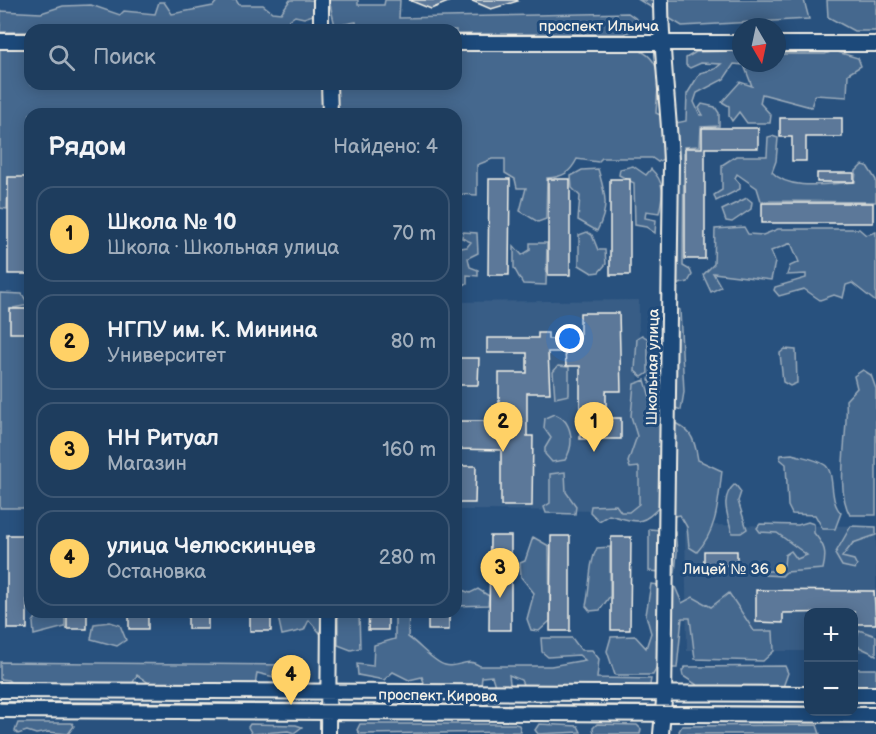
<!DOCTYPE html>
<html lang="ru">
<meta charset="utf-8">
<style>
body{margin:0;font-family:"Balsamiq Sans",sans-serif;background:#2b4867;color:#f1f3f6}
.controls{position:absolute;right:18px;bottom:18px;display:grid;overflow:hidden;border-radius:12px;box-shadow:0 3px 15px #0003}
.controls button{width:54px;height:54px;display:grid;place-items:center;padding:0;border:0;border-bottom:2px solid #3c5673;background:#1e3d5e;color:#f1f3f6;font:30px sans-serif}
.compass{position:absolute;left:732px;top:18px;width:54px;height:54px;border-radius:50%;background:#1e3d5e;box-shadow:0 3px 15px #0003;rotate:171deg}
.you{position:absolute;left:570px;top:339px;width:21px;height:21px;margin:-15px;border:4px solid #fff;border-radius:50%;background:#1a73e8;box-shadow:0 0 0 9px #1a73e833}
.badge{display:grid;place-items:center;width:39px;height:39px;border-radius:50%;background:#ffd166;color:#111;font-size:20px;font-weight:700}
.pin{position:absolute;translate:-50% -50px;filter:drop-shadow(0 2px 3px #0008)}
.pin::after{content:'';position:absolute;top:32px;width:21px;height:18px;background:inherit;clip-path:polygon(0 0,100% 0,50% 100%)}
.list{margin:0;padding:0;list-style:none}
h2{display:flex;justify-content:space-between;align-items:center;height:78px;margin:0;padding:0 24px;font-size:26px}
h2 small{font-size:20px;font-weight:400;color:#a1aebc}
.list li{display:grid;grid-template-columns:39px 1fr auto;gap:18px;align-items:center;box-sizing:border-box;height:96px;margin:0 12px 12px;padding:0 12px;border:2px solid #3c5673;border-radius:18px}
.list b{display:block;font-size:22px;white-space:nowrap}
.list p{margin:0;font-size:20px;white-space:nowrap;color:#a1aebc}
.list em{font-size:20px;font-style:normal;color:#a1aebc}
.icon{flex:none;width:33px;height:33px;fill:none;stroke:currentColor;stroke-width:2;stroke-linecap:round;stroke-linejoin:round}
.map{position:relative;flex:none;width:876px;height:734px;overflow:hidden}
.search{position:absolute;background:#1e3d5e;box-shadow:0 3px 15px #0003;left:24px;top:24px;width:438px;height:66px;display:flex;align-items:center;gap:15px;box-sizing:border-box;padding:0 21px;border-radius:18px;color:#a1aebc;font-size:22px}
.panel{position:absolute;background:#1e3d5e;box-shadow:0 3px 15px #0003;left:24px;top:108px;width:438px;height:510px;border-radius:18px}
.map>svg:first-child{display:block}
.built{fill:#375d86}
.green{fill:#45688e;stroke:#9cacbb;stroke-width:1.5}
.building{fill:#5b7899;stroke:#f4f1e8;stroke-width:1.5}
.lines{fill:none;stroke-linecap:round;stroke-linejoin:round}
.minor-casing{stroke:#f4f1e8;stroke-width:18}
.minor{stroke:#1f4a7a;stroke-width:14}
.tram{stroke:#f4f1e8;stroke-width:1.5}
.poi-dot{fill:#ffd166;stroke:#1f4a7a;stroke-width:2}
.labels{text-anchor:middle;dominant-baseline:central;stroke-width:6;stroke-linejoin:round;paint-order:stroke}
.street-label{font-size:15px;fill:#f4f1e8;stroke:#1f4a7a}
.poi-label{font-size:15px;fill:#f4f1e8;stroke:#1f4a7a;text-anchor:end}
</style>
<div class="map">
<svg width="876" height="734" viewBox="0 0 876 734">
<rect width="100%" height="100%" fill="#28517e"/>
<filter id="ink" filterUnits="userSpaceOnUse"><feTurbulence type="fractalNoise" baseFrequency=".0167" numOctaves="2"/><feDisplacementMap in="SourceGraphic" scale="12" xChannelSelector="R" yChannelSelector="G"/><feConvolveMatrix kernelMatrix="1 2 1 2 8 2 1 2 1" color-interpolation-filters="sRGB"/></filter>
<g filter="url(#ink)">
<path class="built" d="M 639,300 L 638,511 L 456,510 L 456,302 Z
M 685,525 L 876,526 L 876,652 L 854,652 L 854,612 L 808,612 L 808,651 L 687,651 Z"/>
<path class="green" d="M 218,0 L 236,0 L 239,5 L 263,5 L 272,12 L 281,13 L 290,0 L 313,0 L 313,15 L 304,18 L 295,16 L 289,20 L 286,30 L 0,32 L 1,11 L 41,13 L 63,6 L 91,5 L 120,15 L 124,11 L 155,14 L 159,2 L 164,2 L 172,14 L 213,6 Z
M 329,0 L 358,0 L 358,5 L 384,5 L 385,0 L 400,0 L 399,18 L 628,13 L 638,20 L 640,26 L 624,34 L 456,34 L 456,30 L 357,30 L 356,22 L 335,26 Z
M 639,0 L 804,0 L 809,19 L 682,26 Z
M 827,0 L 876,0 L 876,31 L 854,31 L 828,17 Z
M 0,49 L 30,49 L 30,84 L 324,84 L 324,114 L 30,114 L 30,181 L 8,181 L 7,209 L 0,208 Z
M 456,50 L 638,50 C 666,60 657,89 656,113 L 664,117 L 664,158 L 658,162 L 652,158 L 602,158 L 598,162 L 577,159 C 570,173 563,177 547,178 L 546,219 L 538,222 L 520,211 L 526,188 L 517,188 L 515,179 L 505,173 L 505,159 L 492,159 L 477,165 L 477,195 L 458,194 L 456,114 L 335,114 L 335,84 L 456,84 Z
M 741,51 L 741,63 L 777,63 L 777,54 L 825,54 L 834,51 L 858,58 L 861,66 L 848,74 L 847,97 L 815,95 L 811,107 L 762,94 L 760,103 L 771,115 L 770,123 L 747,123 L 739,112 L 732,121 L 729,116 L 729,106 L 722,102 L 740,82 L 752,86 L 744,65 L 734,64 L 724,79 L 697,93 L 694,102 L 700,115 L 703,115 L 699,108 L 702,104 L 715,107 L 719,113 L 719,126 L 701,127 L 700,146 L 684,147 L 683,266 L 690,270 L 692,275 L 688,282 L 674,285 L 671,124 L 686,121 L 687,94 L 700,73 L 715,69 L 721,64 L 701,63 L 690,68 L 686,65 L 686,58 L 696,52 Z
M 772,136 L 778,138 L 776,161 L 772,172 C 790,192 830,183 855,182 L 856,171 L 862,165 L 867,166 L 876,180 L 876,202 L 761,201 L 757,188 L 737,174 L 735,178 L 740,184 L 740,189 L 716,201 L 714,195 L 722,190 L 722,165 L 736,156 L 767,156 L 768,137 Z
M 633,166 L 646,175 L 651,169 C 666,183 663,195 659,213 L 646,211 L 645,218 L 656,220 L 655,233 L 646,227 L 635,225 L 634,183 L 619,175 L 620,169 Z
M 598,169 C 605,194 610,206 597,231 L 578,220 L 580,196 L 572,188 L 571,176 L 582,170 Z
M 747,198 L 752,202 L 751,209 L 732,222 L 726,221 L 722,210 Z
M 744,227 L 748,234 L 763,235 L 778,229 L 859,229 L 866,235 L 876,232 L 876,302 L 852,283 L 846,285 L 843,298 L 834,295 L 820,300 L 804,289 L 779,296 L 774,290 L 775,287 L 806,278 L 806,274 L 787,275 L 790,266 L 799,262 L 791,243 L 771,251 L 775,262 L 771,280 L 713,273 L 721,287 L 711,292 L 703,275 L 714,264 L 715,229 Z
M 463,232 L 477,233 L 478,253 L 468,258 L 470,267 L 478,270 L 478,276 L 467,275 L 467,283 L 456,290 L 456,274 L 461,269 L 458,255 L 461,248 L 467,247 L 471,242 L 462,238 Z
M 587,232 L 592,235 L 598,250 L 605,250 L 606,264 L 599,272 L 592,273 L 579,265 L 579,235 Z
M 530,243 L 547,243 L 546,285 L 523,284 L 514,268 L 514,246 L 522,255 L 530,250 Z
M 0,293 L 22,294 L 29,305 L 13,308 L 30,309 L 30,508 L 0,508 Z
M 673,306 L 680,310 L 684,392 L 681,410 L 673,407 Z
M 642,335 L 648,339 L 648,373 L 642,377 L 635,371 L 637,338 Z
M 785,349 L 796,350 L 797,383 L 790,386 L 783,382 L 780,353 Z
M 666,351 L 666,418 C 690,430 694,434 698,460 L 722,471 C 718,501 718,529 697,552 L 689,547 L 687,527 L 680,515 L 668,517 L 660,506 C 641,528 635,521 609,515 L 599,521 L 590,512 L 591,506 L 616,505 L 621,512 L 629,512 L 639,504 L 639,467 L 630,468 L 628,462 L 637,436 L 631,416 L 634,384 L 645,380 L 651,401 L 656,401 L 649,380 L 654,357 Z
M 558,366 L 569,367 L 569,395 L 555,398 L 553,372 Z
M 863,370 L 871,375 L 876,389 L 876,515 L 850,515 C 834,488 849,433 846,400 L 857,388 L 854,376 Z
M 554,414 C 573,420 575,445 565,460 L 552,462 L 545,454 L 545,448 L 551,438 L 544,428 L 545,418 Z
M 792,454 C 802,457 817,459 825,465 C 836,473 828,500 841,513 L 835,529 L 823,529 L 815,515 L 792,514 L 788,506 L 786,464 L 780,459 L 781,455 Z
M 565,472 L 566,492 L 576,506 L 575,514 L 546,513 L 544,507 L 550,503 L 550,474 Z
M 735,484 L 741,492 L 738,501 L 747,529 L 741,533 L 732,533 C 728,515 719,498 735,484 Z
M 808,522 L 814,524 L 814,533 C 825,546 827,552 823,569 L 786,572 L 782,576 L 765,575 L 765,571 L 776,571 L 784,566 L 785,555 L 791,551 L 797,559 L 807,555 L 777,533 L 760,532 L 757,528 L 760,524 L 798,525 Z
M 851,526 L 876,527 L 876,535 L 853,543 L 842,557 L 854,560 L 857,566 L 855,569 L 842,566 L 835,554 Z
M 649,529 L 675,531 L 677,552 L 675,573 L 649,571 Z
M 533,537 L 549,546 L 550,621 L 539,631 L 531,630 L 527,619 L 534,593 L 521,577 L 520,563 L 525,561 Z
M 610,547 L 610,596 L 600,610 L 590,611 L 586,606 C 591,585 588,565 597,548 Z
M 456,550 L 460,550 L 462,590 L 470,593 L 478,589 L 489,596 L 488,605 L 456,606 Z
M 651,584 L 675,587 L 682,603 L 693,597 L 711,607 L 729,593 L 754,631 L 773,631 L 774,651 L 763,661 L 695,659 L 690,618 L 682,618 L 677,668 L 656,668 L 653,675 L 615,675 L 607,651 L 611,637 L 635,636 L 646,648 L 651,633 L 646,615 Z
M 40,612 L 65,612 L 65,627 L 34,635 L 33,622 Z
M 277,612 L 324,612 L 323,628 L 320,633 L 309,620 L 304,630 L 282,635 Z
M 338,612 L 359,612 L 360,648 L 351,650 L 338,645 Z
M 398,612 L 409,612 L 408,637 C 419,644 433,662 445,665 C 459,669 466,656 480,666 L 551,666 L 585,660 L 579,655 L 548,657 L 542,652 L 541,638 L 572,638 L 581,650 L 592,650 L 599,659 L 597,678 L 651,679 L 649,690 L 525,689 L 521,680 L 509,675 L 511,690 L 497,692 L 492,676 L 482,677 L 481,686 L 426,688 L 422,677 L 409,680 L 393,672 L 384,680 L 358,675 L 357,664 L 373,666 L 374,645 L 395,639 L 395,615 Z
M 110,622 L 120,625 L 126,640 L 117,646 L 91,639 L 94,624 Z
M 859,630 L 876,636 L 876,655 L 855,645 Z
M 0,662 L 284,665 L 292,677 L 303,681 L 304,685 L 284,685 L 283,679 L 257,673 L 255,686 L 158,689 L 137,675 L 130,688 L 19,688 L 8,680 L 0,679 Z
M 785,666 L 788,673 L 783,687 L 700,687 L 683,676 L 682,671 L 685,667 Z
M 854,669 L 876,669 L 876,688 L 854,688 Z
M 18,723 L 72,723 L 74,726 L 68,734 L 48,732 L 36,734 L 27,731 L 18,734 L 15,731 Z
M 250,724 L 296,725 L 302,727 L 294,733 L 288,731 L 252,734 L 248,727 Z
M 360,724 L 515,724 L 519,725 L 521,732 L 360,734 L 357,730 Z
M 539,724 L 578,726 L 581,732 L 538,734 L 535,730 Z
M 597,724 L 637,725 L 641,729 L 640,734 L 594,734 L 593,728 Z
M 817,725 L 820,734 L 680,734 L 679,731 L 682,726 Z"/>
<path class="building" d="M 409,0 L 453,0 L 431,9 Z
M 470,0 L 517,0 L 518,1 L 491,9 Z
M 780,118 L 842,118 L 842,137 L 806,137 L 806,161 L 792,161 L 792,137 L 780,137 Z
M 702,128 L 758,128 L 758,148 L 705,148 L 705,259 L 685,259 L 685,148 L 702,148 Z
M 817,173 L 854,173 L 854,182 L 817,182 Z
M 8,177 L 29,177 L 29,274 L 8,274 Z
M 489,179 L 510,179 L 509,275 L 488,275 Z
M 548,179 L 570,179 L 570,275 L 548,275 Z
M 610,179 L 630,179 L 630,275 L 610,275 Z
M 762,203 L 873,203 L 873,223 L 762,223 Z
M 10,309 L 30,309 L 30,333 L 10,333 Z
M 580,313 L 619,313 L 621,391 L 606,391 L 606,418 L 621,418 L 621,439 L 580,439 L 580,366 L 566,366 L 565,352 L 548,352 L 550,393 L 527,393 L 527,436 L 533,436 L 532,506 L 501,506 L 501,450 L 456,449 L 456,421 L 499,421 L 499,373 L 527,373 L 527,353 L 487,353 L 487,338 L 538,338 L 538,333 L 548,333 L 548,339 L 580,339 Z
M 456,358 L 479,358 L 478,385 L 456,385 Z
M 456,466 L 476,466 L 475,503 L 456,503 Z
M 7,535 L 27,535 L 27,629 L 7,629 Z
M 490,536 L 511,536 L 511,630 L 489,630 Z
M 551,536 L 570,536 L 570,631 L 550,631 Z
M 611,537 L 631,537 L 630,630 L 611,630 Z
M 704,551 L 737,551 L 737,565 L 704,566 Z
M 756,590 L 874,591 L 876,624 L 854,624 L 854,612 L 783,613 L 783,623 L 756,622 Z
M 67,612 L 87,612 L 87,629 L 67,629 Z
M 129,612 L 148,612 L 148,629 L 129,629 Z
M 188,612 L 208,612 L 208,629 L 188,629 Z
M 250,612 L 271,612 L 271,631 L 250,631 Z
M 369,612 L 388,612 L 388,630 L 368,630 Z
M 428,612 L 449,612 L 449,630 L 428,630 Z"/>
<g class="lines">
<defs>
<path id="minor" d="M 321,0 L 321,30
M 661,0 C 661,54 669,108 671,162 L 664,700 L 661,734
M 0,41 L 30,41
M 456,43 L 741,43
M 777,44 L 876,44
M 329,84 L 330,114
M 0,690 L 808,694
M 854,694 L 876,694
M 0,710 L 876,715
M 328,734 L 329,612"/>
</defs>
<use href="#minor" class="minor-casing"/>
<use href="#minor" class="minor"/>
<path class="tram" d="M 0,703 L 808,707
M 854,707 L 876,707"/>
</g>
</g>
<circle class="poi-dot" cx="781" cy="569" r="6"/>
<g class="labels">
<g class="street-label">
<text x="599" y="26">проспект Ильича</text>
<text transform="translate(653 367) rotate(-89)">Школьная улица</text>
<text transform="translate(438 696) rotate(1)">проспект Кирова</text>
</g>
<g class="poi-label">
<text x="769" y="569">Лицей № 36</text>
</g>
</g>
</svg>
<div class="controls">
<button>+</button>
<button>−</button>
</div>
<svg class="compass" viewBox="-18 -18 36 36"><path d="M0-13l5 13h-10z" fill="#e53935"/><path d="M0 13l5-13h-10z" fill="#a1aebc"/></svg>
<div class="you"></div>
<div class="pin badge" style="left:594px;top:452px">1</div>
<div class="pin badge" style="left:503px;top:452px">2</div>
<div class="pin badge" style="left:500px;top:598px">3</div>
<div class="pin badge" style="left:291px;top:705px">4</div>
<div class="search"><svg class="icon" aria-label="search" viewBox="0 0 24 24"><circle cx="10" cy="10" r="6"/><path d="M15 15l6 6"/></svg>Поиск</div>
<section class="panel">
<h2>Рядом<small>Найдено: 4</small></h2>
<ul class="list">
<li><span class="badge">1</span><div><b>Школа № 10</b><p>Школа · Школьная улица</p></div><em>70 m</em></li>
<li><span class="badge">2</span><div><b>НГПУ им. К. Минина</b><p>Университет</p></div><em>80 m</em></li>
<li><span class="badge">3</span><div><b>НН Ритуал</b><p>Магазин</p></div><em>160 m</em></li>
<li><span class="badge">4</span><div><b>улица Челюскинцев</b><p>Остановка</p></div><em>280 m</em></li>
</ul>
</section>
</div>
